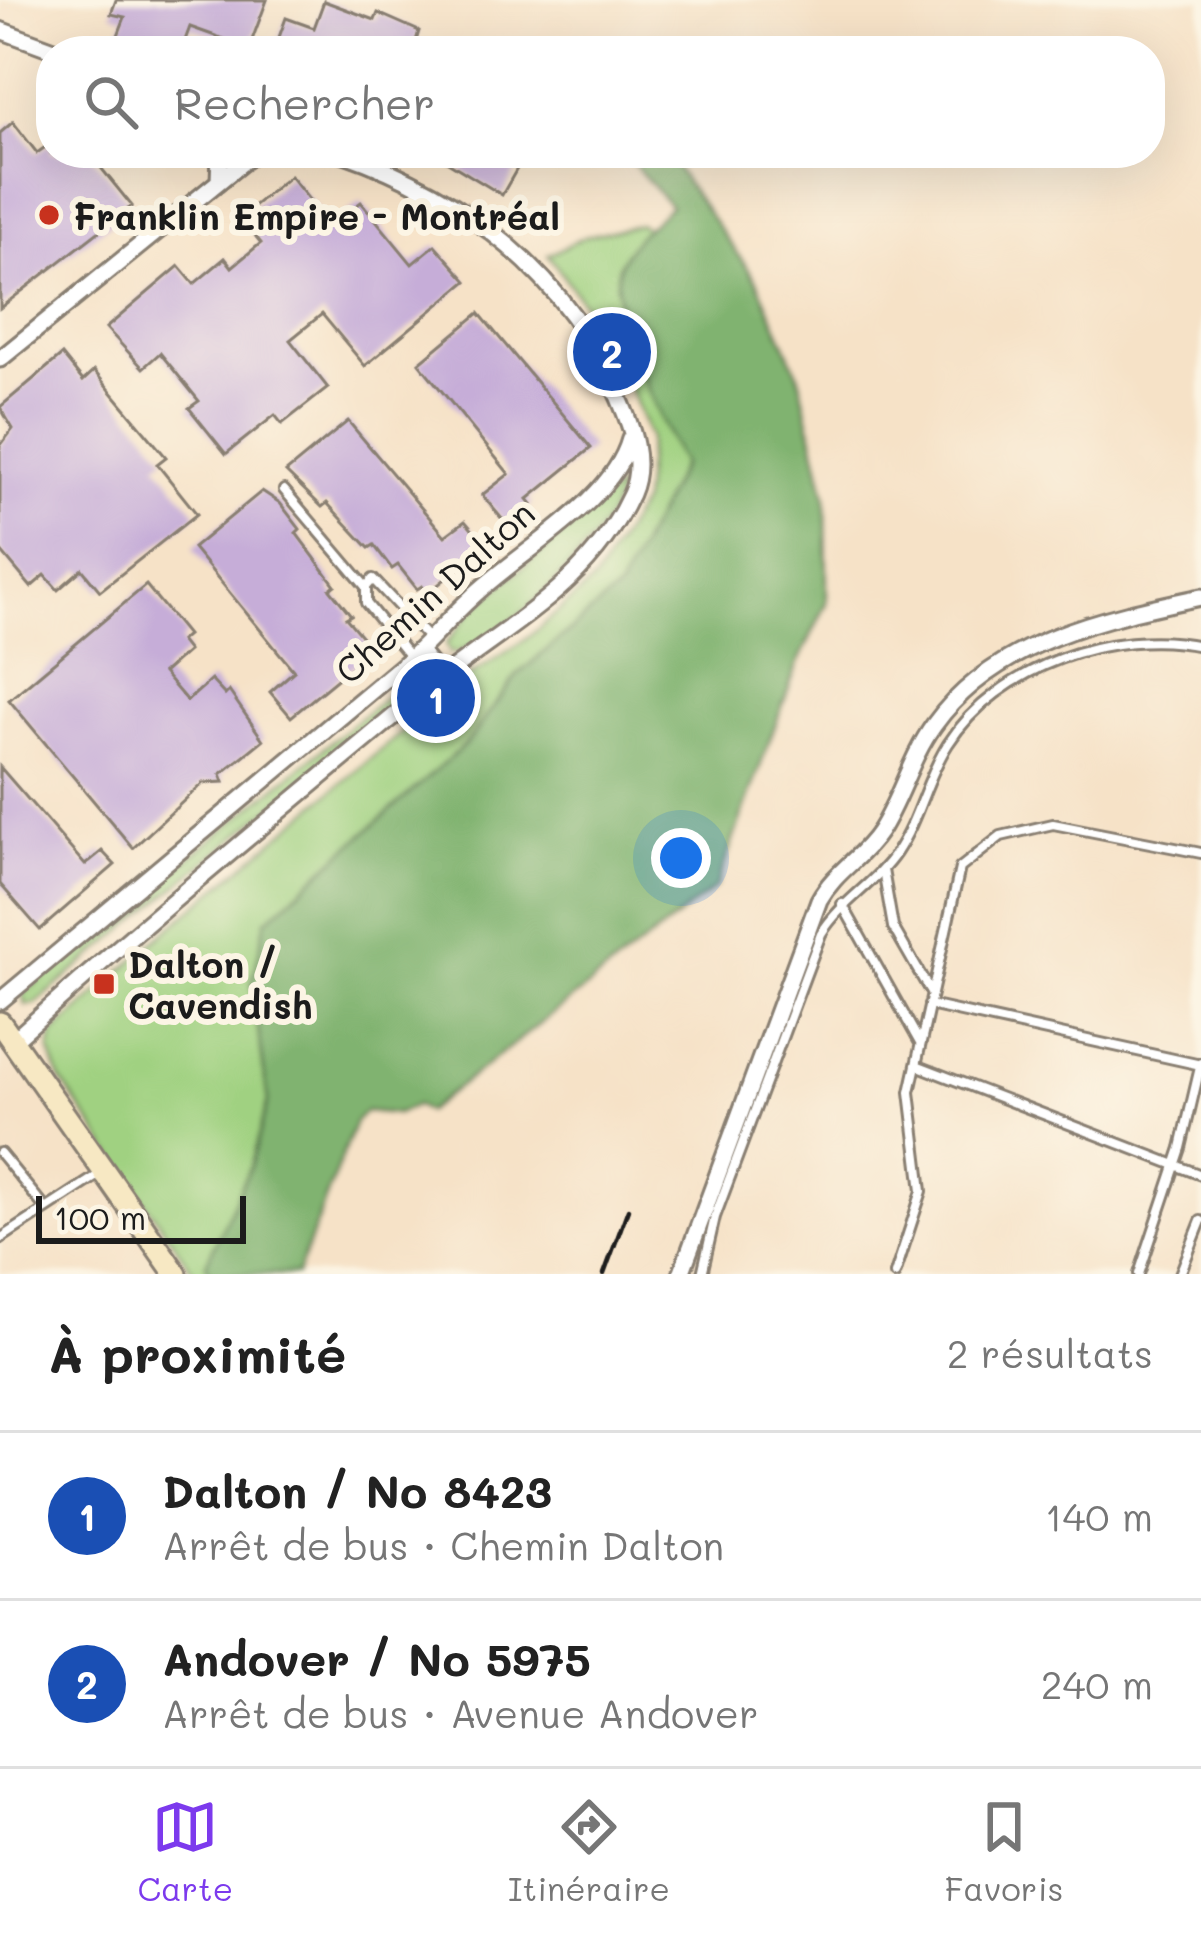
<!DOCTYPE html>
<html lang="fr">
<meta charset="utf-8">
<style>
body{margin:0;font-family:Mali,sans-serif;background:#f2f2f2;color:#222}
.scale{position:absolute;left:36px;bottom:30px;width:210px;box-sizing:border-box;padding-left:12px;border:6px solid #1c1c1c;border-top:0;font-size:33px;line-height:42px;white-space:nowrap;color:#1c1c1c;-webkit-text-stroke:9px #fcf5e5;paint-order:stroke}
.you{position:absolute;left:681px;top:858px;width:42px;height:42px;margin:-30px;border:9px solid #fff;border-radius:50%;background:#1a73e8;box-shadow:0 0 0 18px #1a73e833}
.badge{display:grid;place-items:center;width:78px;height:78px;border-radius:50%;background:#7c3aed;color:#fff;font-size:39px;font-weight:700}
.pin{position:absolute;translate:-50% -50%;border:6px solid #fff;box-shadow:0 3px 12px #0006}
.list{margin:0;padding:0;list-style:none}
h2{display:flex;justify-content:space-between;align-items:center;height:156px;margin:0;padding:0 48px;font-size:51px}
h2 small{font-size:39px;font-weight:400;color:#767676}
.list li{display:grid;grid-template-columns:78px 1fr auto;gap:36px;align-items:center;box-sizing:border-box;height:168px;padding:0 48px;border-top:3px solid #e0e0e0}
.list b{display:block;font-size:45px;white-space:nowrap}
.list p{margin:0;font-size:39px;white-space:nowrap;color:#767676}
.list em{font-size:39px;font-style:normal;color:#767676}
.icon{flex:none;width:66px;height:66px;fill:none;stroke:currentColor;stroke-width:2;stroke-linecap:round;stroke-linejoin:round}
.map{position:relative;flex:none;width:1201px;height:1274px;overflow:hidden}
.search{position:absolute;background:#fff;box-shadow:0 12px 48px #0002;left:36px;right:36px;top:36px;height:132px;display:flex;align-items:center;gap:30px;box-sizing:border-box;padding:0 42px;border-radius:48px;color:#767676;font-size:45px}
.sheet{height:492px;background:#fff}
nav{display:flex;justify-content:space-around;align-items:center;box-sizing:border-box;height:168px;border-top:3px solid #e0e0e0;background:#fff;font-size:33px;color:#767676}
nav a{display:grid;justify-items:center;gap:6px}
nav .on{color:#7c3aed}
.map>svg:first-child{display:block}
.green{fill:#a0d181;stroke:#5e764e;stroke-width:3}
.forest{fill:#80b36f;stroke:#4e6846;stroke-width:3}
.building{fill:#c6add8}
.lines{fill:none;stroke-linecap:round;stroke-linejoin:round}
.service-casing{stroke:#897f72;stroke-width:14}
.minor-casing{stroke:#897f72;stroke-width:21}
.secondary-casing{stroke:#897f72;stroke-width:27}
.service{stroke:#fff;stroke-width:8}
.minor{stroke:#fff;stroke-width:15}
.secondary{stroke:#f7e8c3;stroke-width:21}
.rail{stroke:#1c1c1c;stroke-width:4.5}
.poi-dot{fill:#c8321e;stroke:#fcf5e5;stroke-width:4.5}
.labels{text-anchor:middle;dominant-baseline:central;stroke-width:12;stroke-linejoin:round;paint-order:stroke}
.poi-label{font-size:36px;font-weight:bold;fill:#1c1c1c;stroke:#fcf5e5;text-anchor:start}
.street-label{font-size:36px;fill:#1c1c1c;stroke:#fcf5e5}
</style>
<div class="map">
<svg width="1201" height="1274" viewBox="0 0 1201 1274">
<rect width="100%" height="100%" fill="#fcf5e5"/>
<filter id="ink" filterUnits="userSpaceOnUse"><feTurbulence type="fractalNoise" baseFrequency=".00833" numOctaves="2"/><feDisplacementMap in="SourceGraphic" scale="24" xChannelSelector="R" yChannelSelector="G"/><feConvolveMatrix kernelMatrix="1 2 1 2 8 2 1 2 1" color-interpolation-filters="sRGB"/></filter>
<filter id="wash" filterUnits="userSpaceOnUse"><feTurbulence type="fractalNoise" baseFrequency=".004" numOctaves="4" result="noise"/><feDisplacementMap in="SourceGraphic" scale="48" xChannelSelector="R" yChannelSelector="G"/><feGaussianBlur stdDeviation="2.7" result="paint"/><feColorMatrix in="noise" values="0 0 0 0 0 0 0 0 0 0 0 0 0 0 0 0 0 1.4 0 .05"/><feComposite in="paint" operator="in"/></filter>
<g filter="url(#wash)">
<rect width="100%" height="100%" fill="#f6e2c7"/>
<path class="green" d="M 640,224 L 646,228 C 639,239 622,254 619,266 C 605,313 663,421 682,464 L 619,590 L 518,674 L 467,743 L 252,983 L 268,1101 L 251,1165 L 207,1264 L 211,1274 L 195,1274 L 60,1079 L 50,1051 L 53,1034 L 157,939 L 465,679 L 525,640 L 594,581 L 642,502 L 649,437 L 610,340 L 548,255 L 586,236 Z
M 619,487 C 617,531 497,651 450,653 L 446,644 L 473,609 Z
M 414,674 L 416,687 L 35,1004 L 26,1005 L 23,994 Z"/>
<path class="forest" d="M 624,153 L 665,153 L 757,281 L 799,376 L 826,496 L 827,603 L 798,663 L 716,887 L 426,1112 L 416,1105 L 397,1114 L 366,1111 L 355,1122 L 297,1274 L 211,1274 L 206,1264 L 251,1165 L 268,1101 L 252,983 L 266,920 L 467,743 L 518,674 L 618,590 L 682,465 C 664,421 602,307 621,262 C 631,238 653,223 670,206 Z"/>
<g id="blocks">
<path class="building" d="M 116,0 L 267,0 L 249,48 L 190,27 L 181,51 L 159,51 L 117,38 L 125,17 L 111,14 Z
M 324,1 L 375,20 L 378,13 L 419,31 L 413,51 L 274,51 L 286,18 L 314,28 Z
M 13,122 L 37,153 L 51,143 L 51,153 L 89,153 L 132,206 L 0,308 L 0,133 Z
M 433,153 L 526,153 L 502,195 Z
M 290,176 L 330,226 L 361,202 L 412,264 L 435,245 L 467,281 L 365,366 L 322,314 L 290,340 L 328,388 L 282,424 L 275,415 L 226,454 L 189,408 L 199,401 L 160,353 L 143,368 L 106,328 L 179,266 L 194,284 L 225,258 L 232,267 L 261,243 L 240,217 Z
M 479,313 L 591,448 L 528,499 L 532,504 L 508,526 L 482,495 L 509,474 L 419,363 Z
M 62,355 L 83,381 L 94,371 L 166,457 L 157,464 L 197,514 L 100,591 L 82,569 L 58,590 L 45,575 L 31,587 L 0,550 L 0,446 L 13,429 L 0,407 Z
M 348,421 L 445,536 L 465,521 L 486,546 L 428,593 L 422,586 L 417,589 L 398,565 L 392,569 L 374,545 L 369,548 L 327,503 L 322,507 L 286,472 Z
M 262,491 L 280,503 L 300,529 L 296,533 L 335,585 L 330,589 L 351,615 L 346,618 L 368,644 L 362,648 L 369,653 L 291,717 L 270,692 L 294,671 L 193,548 Z
M 146,585 L 187,635 L 180,641 L 188,651 L 163,673 L 187,701 L 211,680 L 225,695 L 229,691 L 263,740 L 221,774 L 224,782 L 203,783 L 133,848 L 9,700 Z
M 0,767 L 85,865 L 102,851 L 115,865 L 40,930 L 0,884 Z"/>
</g>
</g>
<g filter="url(#ink)">
<use href="#blocks" fill-opacity="0" stroke="#897f72" stroke-width="3"/>
<g class="lines">
<defs>
<path id="service" d="M 284,490 L 366,587
M 422,649 L 443,675
M 411,658 L 366,603 L 366,587 L 373,579 L 429,639
M 883,870 L 893,927 L 931,993
M 842,904 L 920,1043
M 929,1005 L 1201,1065
M 916,1065 L 1201,1175
M 0,1153 L 46,1209
M 0,1239 L 103,1172
M 702,1274 L 715,1217 L 821,934 C 841,901 875,884 896,853 C 919,819 926,778 948,744 C 998,666 1113,627 1201,646
M 895,1274 L 922,1191 L 910,1092 L 960,868 L 1001,836 L 1053,824 L 1201,853
M 1139,1274 L 1181,1148 L 1201,1063
M 1180,1274 L 1201,1221"/>
<path id="minor" d="M 0,30 L 57,51
M 219,181 L 220,153
M 0,359 L 254,153
M 0,1001 L 411,658 C 432,639 450,617 471,598 C 517,553 613,502 630,439
M 13,1041 C 146,921 285,807 422,693 C 499,629 587,590 631,494 C 645,462 632,428 619,398 C 568,275 466,196 342,153
M 681,1274 L 819,900 C 835,871 862,858 879,832 C 901,798 910,758 934,725 C 994,641 1105,617 1201,597"/>
<path id="secondary" d="M 0,1023 L 176,1274"/>
</defs>
<use href="#service" class="service-casing"/>
<use href="#minor" class="minor-casing"/>
<use href="#secondary" class="secondary-casing"/>
<use href="#service" class="service"/>
<use href="#minor" class="minor"/>
<use href="#secondary" class="secondary"/>
<path class="rail" d="M 604,1274 L 628,1209"/>
</g>
</g>
<g class="poi-dot">
<circle cx="49" cy="215" r="12"/>
<rect x="92" y="972" width="24" height="24" rx="6"/>
</g>
<g class="labels">
<g class="poi-label">
<text x="73" y="215">Franklin Empire - Montréal</text>
<text x="128" y="963">Dalton /<tspan x="128" dy="41">Cavendish</tspan></text>
</g>
<g class="street-label">
<text transform="translate(434 591) rotate(-42)">Chemin Dalton</text>
</g>
</g>
</svg>
<div class="scale">100 m</div>
<div class="you"></div>
<div class="pin badge" style="left:436px;top:698px;background:#1a4fb4">1</div>
<div class="pin badge" style="left:612px;top:352px;background:#1a4fb4">2</div>
<div class="search"><svg class="icon" aria-label="search" viewBox="0 0 24 24"><circle cx="10" cy="10" r="6"/><path d="M15 15l6 6"/></svg>Rechercher</div>
</div>
<section class="sheet">
<h2>À proximité<small>2 résultats</small></h2>
<ul class="list">
<li><span class="badge" style="background:#1a4fb4">1</span><div><b>Dalton / No 8423</b><p>Arrêt de bus · Chemin Dalton</p></div><em>140 m</em></li>
<li><span class="badge" style="background:#1a4fb4">2</span><div><b>Andover / No 5975</b><p>Arrêt de bus · Avenue Andover</p></div><em>240 m</em></li>
</ul>
</section>
<nav>
<a class="on"><svg class="icon" aria-label="map" viewBox="0 0 24 24"><path d="M3 6l6-2 6 2 6-2v14l-6 2-6-2-6 2zM9 4v14M15 6v14"/></svg>Carte</a>
<a><svg class="icon" aria-label="directions" viewBox="0 0 24 24"><path d="M12 3l9 9-9 9-9-9zM9 14v-3h6M13 9l2 2-2 2"/></svg>Itinéraire</a>
<a><svg class="icon" aria-label="saved" viewBox="0 0 24 24"><path d="M7 4h10v16l-5-4-5 4z"/></svg>Favoris</a>
</nav>
